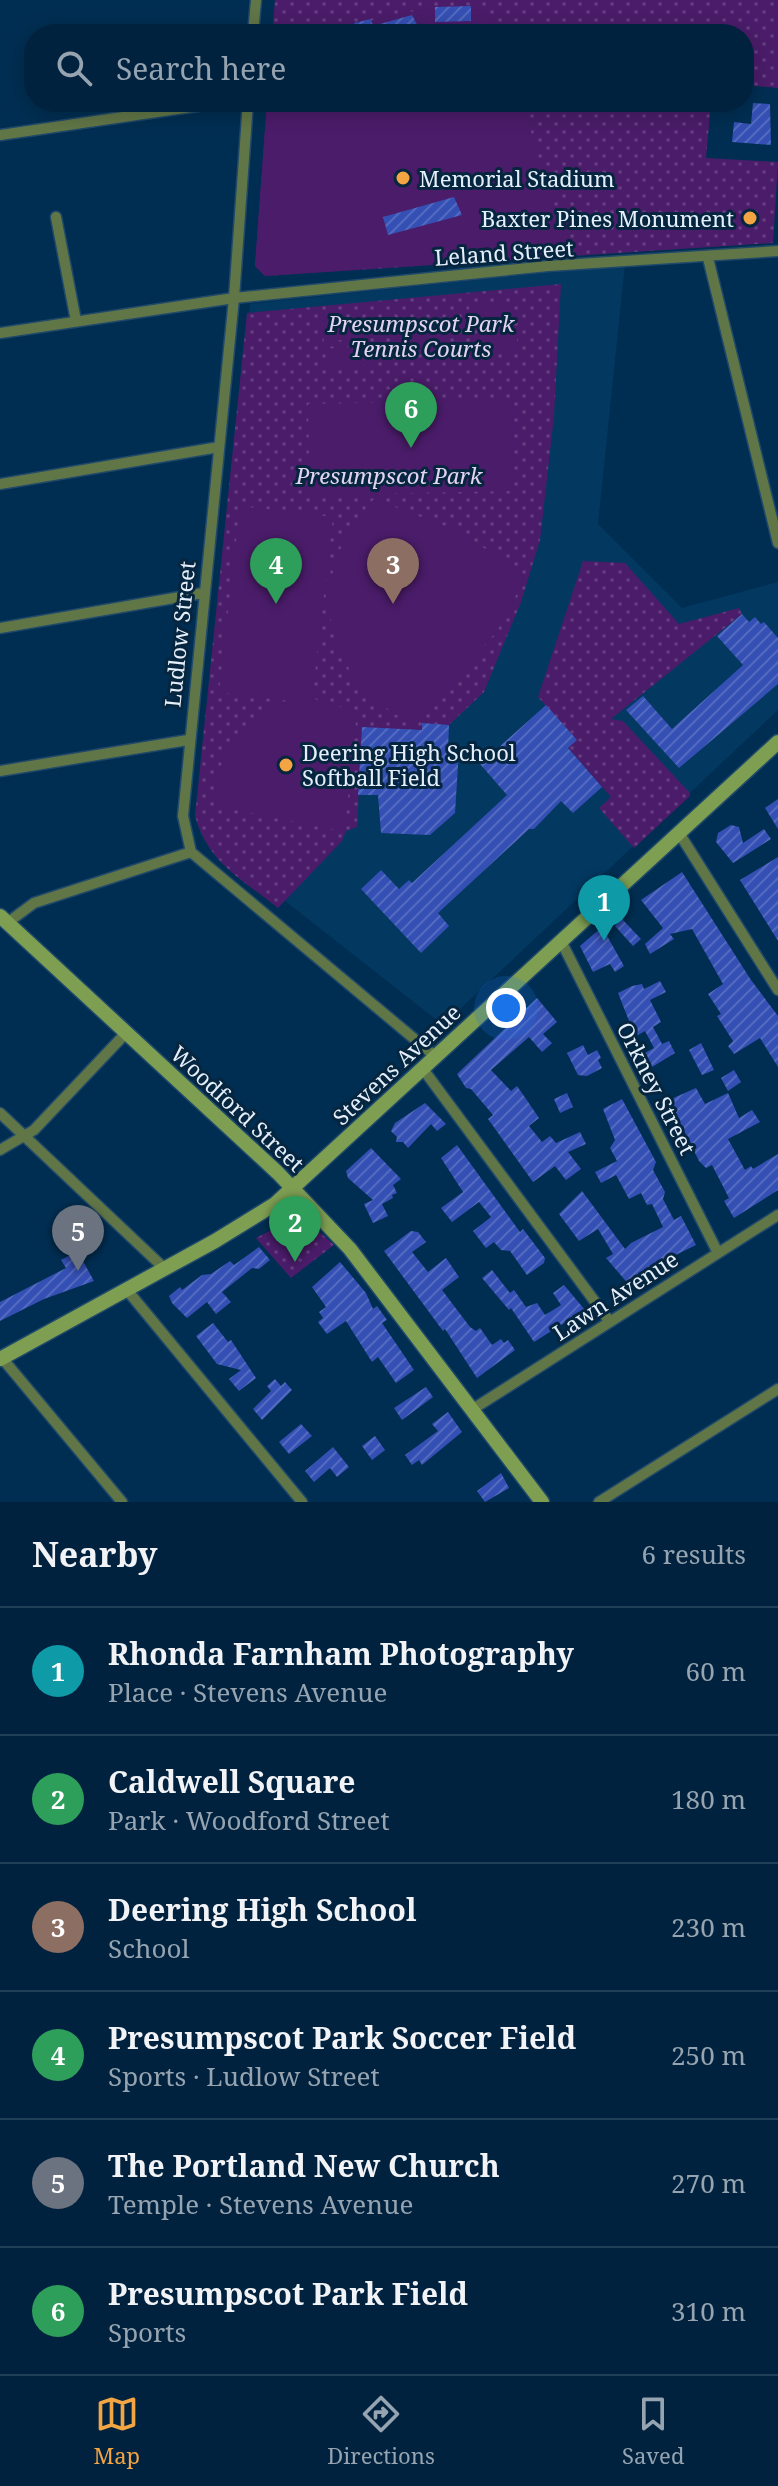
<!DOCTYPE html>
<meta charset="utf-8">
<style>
body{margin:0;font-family:"Noto Serif",serif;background:#0a2a45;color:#f1f3f6}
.you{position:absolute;left:506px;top:1008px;width:28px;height:28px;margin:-20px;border:6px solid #fff;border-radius:50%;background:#1a73e8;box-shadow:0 0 0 12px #1a73e833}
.badge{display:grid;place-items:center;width:52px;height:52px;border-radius:50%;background:#f3a443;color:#fff;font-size:26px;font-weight:700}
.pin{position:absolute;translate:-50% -66px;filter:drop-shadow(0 2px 4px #0008)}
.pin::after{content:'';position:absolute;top:42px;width:28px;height:24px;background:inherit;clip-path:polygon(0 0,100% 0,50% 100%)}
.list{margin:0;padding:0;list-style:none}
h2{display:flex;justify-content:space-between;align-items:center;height:104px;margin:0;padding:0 32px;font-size:34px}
h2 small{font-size:26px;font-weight:400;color:#95a4b0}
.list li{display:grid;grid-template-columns:52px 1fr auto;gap:24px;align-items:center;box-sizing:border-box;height:128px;padding:0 32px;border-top:2px solid #223f58}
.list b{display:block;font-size:30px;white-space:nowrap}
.list p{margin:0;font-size:26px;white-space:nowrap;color:#95a4b0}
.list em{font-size:26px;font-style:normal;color:#95a4b0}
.icon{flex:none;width:44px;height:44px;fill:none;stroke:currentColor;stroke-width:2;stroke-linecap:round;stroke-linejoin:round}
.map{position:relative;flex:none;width:778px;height:1502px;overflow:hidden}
.search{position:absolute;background:#00223e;box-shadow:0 4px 20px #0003;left:24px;right:24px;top:24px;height:88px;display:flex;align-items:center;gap:20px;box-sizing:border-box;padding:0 28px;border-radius:32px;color:#95a4b0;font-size:30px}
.sheet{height:872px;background:#00223e}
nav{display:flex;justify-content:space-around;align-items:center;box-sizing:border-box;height:112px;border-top:2px solid #223f58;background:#00223e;font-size:22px;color:#95a4b0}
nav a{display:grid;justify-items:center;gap:4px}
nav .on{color:#f3a443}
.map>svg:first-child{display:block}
.built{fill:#033861}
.park{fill:url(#park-dots)}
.garden{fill:#4b1c6a}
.building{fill:url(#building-hatch)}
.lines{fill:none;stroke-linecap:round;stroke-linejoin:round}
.minor-casing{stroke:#20496a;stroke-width:13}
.secondary-casing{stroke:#20496a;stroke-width:17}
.minor{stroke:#617647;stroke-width:10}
.secondary{stroke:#7e9e52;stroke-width:14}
.poi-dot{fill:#f3a443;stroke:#06253e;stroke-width:3}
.labels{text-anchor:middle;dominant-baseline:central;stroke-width:6;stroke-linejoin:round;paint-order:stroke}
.poi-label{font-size:22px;fill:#e4effb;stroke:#06253e;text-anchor:start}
.street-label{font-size:22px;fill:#e4effb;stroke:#06253e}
.park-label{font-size:22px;font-style:italic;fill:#e2d4ef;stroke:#06253e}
</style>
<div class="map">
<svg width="778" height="1502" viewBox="0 0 778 1502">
<defs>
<pattern id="park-dots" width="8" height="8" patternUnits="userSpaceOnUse" patternTransform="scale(2)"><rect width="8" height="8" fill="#4b1c6a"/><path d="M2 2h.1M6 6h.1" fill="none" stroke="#653d80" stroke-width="1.8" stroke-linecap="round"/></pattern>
<pattern id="building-hatch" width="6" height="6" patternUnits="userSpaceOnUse" patternTransform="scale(2)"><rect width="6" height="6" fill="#3550b4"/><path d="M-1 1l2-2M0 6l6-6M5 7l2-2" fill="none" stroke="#526abf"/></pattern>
</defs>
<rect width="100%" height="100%" fill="#002e52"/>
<path class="built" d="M 625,264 L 598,524 L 682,608 L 778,582 L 778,710 L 443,1025 L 200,834 L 250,304 Z"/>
<path class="park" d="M 275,0 L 778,0 L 778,88 L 744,85 L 744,34 L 272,34 Z
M 267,102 L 711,102 L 706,158 L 778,162 L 773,243 L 265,276 L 255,266 Z
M 561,284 L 554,416 L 540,540 L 521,602 L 484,692 L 449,725 L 423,724 L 422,730 L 362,728 L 357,827 L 346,831 L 342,841 L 278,908 C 242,879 208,863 195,816 L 247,313 Z
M 583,561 L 625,563 L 679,624 L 739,608 L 742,614 L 611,719 L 623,721 L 690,793 L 690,796 L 634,848 L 599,808 L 611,797 L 568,748 L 576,739 L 538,697 Z
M 295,1218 L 313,1226 L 334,1245 L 291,1278 L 256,1238 Z"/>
<path class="garden" d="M 471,6 L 497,20 L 501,34 L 329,34 C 376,17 421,7 471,6 Z
M 267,102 L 522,102 L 568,254 L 265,276 L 255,266 Z
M 513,302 L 515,322 L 471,327 L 469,307 Z
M 367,317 L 369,337 L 324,342 L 322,321 Z
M 441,324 L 443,344 L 399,348 L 397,328 Z
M 516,330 L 518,350 L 474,354 L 472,334 Z
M 369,345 L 371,365 L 327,369 L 325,349 Z
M 512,400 L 514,491 L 310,495 L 308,404 Z
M 374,499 L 450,528 L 521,570 L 524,580 L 497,631 L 416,725 C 320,681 301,575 374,499 Z
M 240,506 L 333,517 L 312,698 L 357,712 L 346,816 L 337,830 L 217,806 C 213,754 241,716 289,701 L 219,692 Z"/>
<path class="building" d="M 471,6 L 471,21 L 435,22 L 435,7 Z
M 412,15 L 422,34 L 356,34 L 354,23 L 371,19 L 373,26 Z
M 753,103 L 770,104 L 771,145 L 732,142 L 734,122 L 751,124 Z
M 454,197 L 462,215 L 388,235 L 383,217 Z
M 742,614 L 749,622 L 755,617 L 761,624 L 764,622 L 778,638 L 778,684 L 679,768 L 626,710 L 643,696 L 672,729 L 743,665 L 717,636 Z
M 546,705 L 577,740 L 568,748 L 602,787 L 573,813 L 561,801 L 534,829 L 529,829 L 438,913 L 449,926 L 421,953 L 361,889 L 381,870 L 399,889 L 409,880 L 412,883 L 507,795 L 480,764 Z
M 422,723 L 449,725 L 448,750 L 459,750 L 455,813 L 430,835 L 381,833 L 378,795 L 358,795 L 362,727 L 422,730 Z
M 778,799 L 778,829 L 765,808 Z
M 731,825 L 739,827 L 743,843 L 764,829 L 771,839 L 733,863 L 716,842 L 718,833 Z
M 778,857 L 778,941 L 740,880 Z
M 682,872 L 751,980 L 778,1016 L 778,1067 L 760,1038 L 734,1054 L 728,1046 L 733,1041 L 717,1016 L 721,1014 L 708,994 L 723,984 L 692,929 L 670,934 L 674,939 L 650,954 L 645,944 L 663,928 L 641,900 Z
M 622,919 L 641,939 L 633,946 L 615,926 Z
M 602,927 L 624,966 L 615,972 L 610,964 L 593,972 L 580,946 Z
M 660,981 L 666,992 L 650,1000 L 661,1022 L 653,1027 L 662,1044 L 669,1041 L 675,1053 L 652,1067 L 645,1053 L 654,1048 L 645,1031 L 638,1035 L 633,1031 L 618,993 L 632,986 L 642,984 L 644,989 Z
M 537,998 L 557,1022 L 543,1034 L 552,1043 L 542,1052 L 529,1037 L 491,1070 L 511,1091 L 517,1086 L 524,1096 L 539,1118 L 529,1126 L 542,1142 L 550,1136 L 556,1143 L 580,1132 L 586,1144 L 568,1152 L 581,1169 L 566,1180 L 555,1166 L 533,1182 L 488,1119 L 493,1115 L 471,1089 L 466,1088 L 457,1074 Z
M 701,1043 L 714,1070 L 702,1075 L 689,1050 Z
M 583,1045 L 588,1055 L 597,1050 L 601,1058 L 598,1060 L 602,1068 L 587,1076 L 578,1075 L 567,1053 Z
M 734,1070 L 741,1082 L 728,1091 L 721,1078 Z
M 696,1088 L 705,1104 L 728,1093 L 739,1118 L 752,1110 L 760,1122 L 728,1139 L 745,1170 L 751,1166 L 753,1169 L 778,1154 L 778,1190 L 734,1218 L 724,1201 L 729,1198 L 712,1165 L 706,1168 L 699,1161 L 669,1100 Z
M 567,1093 L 573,1107 L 560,1113 L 554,1099 Z
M 622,1099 L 656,1162 L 653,1170 L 665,1192 L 663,1199 L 674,1220 L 681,1216 L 696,1245 L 639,1273 L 630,1286 L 606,1258 L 613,1254 L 598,1229 L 579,1241 L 559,1214 L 582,1191 L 625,1249 L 631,1243 L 663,1227 L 652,1204 L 647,1205 L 641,1193 L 629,1199 L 616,1175 L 601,1183 L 595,1172 L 617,1161 L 610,1148 L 615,1140 L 603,1109 Z
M 425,1103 L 446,1124 L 437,1131 L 431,1124 L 408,1148 L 403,1142 L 396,1142 L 397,1137 L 391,1131 L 395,1123 Z
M 457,1145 L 520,1232 L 523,1229 L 545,1258 L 544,1263 L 527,1275 L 510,1251 L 501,1250 L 494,1242 L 486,1248 L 473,1231 L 491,1217 L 479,1202 L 452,1222 L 441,1208 L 463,1192 L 441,1158 Z
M 371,1148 L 401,1179 L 393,1185 L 397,1193 L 392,1195 L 393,1198 L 382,1204 L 388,1216 L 373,1223 L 364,1204 L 373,1200 L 348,1178 L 346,1171 Z
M 411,1231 L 418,1232 L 426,1242 L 412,1252 L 428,1272 L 446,1258 L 459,1277 L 442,1290 L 470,1327 L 476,1331 L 480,1328 L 492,1345 L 501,1339 L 504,1343 L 508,1340 L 515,1350 L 477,1378 L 445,1329 L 443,1331 L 384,1251 Z
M 259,1247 L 270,1260 L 259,1269 L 252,1268 L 222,1292 L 231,1302 L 216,1314 L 207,1302 L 187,1318 L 172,1303 L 169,1296 L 180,1287 L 182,1290 L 202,1275 L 211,1274 L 230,1261 L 234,1265 Z
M 74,1253 L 79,1254 L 94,1281 L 44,1299 L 0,1321 L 0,1302 L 66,1268 L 61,1260 Z
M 340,1262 L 366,1293 L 373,1309 L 377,1306 L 387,1320 L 382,1323 L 414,1370 L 396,1383 L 378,1357 L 372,1362 L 346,1321 L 327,1334 L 318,1322 L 323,1318 L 319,1312 L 326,1307 L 312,1287 Z
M 492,1270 L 510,1293 L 514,1290 L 526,1307 L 537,1303 L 545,1315 L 561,1305 L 553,1293 L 564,1285 L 585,1310 L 534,1342 L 511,1308 L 509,1310 L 482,1278 Z
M 213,1323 L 228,1342 L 231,1340 L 256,1378 L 239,1391 L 229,1379 L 241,1370 L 217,1364 L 196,1336 Z
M 275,1379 L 281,1386 L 285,1382 L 292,1390 L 262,1420 L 253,1409 L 271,1391 L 267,1386 Z
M 426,1387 L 433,1397 L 402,1420 L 394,1408 Z
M 448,1412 L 462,1432 L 422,1465 L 419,1460 L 412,1465 L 405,1455 L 438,1431 L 432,1424 Z
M 301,1424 L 312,1436 L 289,1454 L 279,1442 Z
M 375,1436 L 385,1450 L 372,1460 L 362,1446 Z
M 333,1447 L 349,1467 L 337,1477 L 330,1468 L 314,1482 L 305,1471 Z
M 501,1473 L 509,1488 L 485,1502 L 477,1491 Z"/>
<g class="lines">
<defs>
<path id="minor" d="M 253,34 L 256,0
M 248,102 L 234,298 L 183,816 L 191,852 L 436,1057
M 0,135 L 225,102
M 56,217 L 76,321
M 708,258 L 778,543
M 0,333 L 234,298 L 548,266 L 778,251
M 0,484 L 219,447
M 0,628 L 203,593
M 0,771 L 188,740
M 679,833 L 778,990
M 7,923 L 34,903 L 191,852
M 561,941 L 718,1253
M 423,1069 L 610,1322
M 0,1113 L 165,1269
M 0,1150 L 34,1130 L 126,1033
M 127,1290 L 302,1502
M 2,1358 L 122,1502
M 473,1409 L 778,1215
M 599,1502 L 778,1389"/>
<path id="secondary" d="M 0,916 L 278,1173 L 350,1249 L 542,1502
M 0,1359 L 215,1241 L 275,1204 L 778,742"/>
</defs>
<use href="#minor" class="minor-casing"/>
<use href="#secondary" class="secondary-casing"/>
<use href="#minor" class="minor"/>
<use href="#secondary" class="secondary"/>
</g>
<g class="poi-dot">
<circle cx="403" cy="178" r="8"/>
<circle cx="750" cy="218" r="8"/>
<circle cx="286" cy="765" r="8"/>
</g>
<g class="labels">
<g class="poi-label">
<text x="419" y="178">Memorial Stadium</text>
<text x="734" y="218" text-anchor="end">Baxter Pines Monument</text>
<text x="302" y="752">Deering High School<tspan x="302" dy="25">Softball Field</tspan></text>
</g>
<g class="street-label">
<text transform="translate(504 252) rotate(-4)">Leland Street</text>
<text transform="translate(179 634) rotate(-84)">Ludlow Street</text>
<text transform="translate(396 1064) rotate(-43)">Stevens Avenue</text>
<text transform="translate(657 1088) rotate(63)">Orkney Street</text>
<text transform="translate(238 1108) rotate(43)">Woodford Street</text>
<text transform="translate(615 1295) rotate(-33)">Lawn Avenue</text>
</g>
<g class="park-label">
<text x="421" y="323">Presumpscot Park<tspan x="421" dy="25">Tennis Courts</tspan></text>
<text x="389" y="475">Presumpscot Park</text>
</g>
</g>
</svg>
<div class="you"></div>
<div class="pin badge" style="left:604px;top:941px;background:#0f9aa8">1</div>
<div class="pin badge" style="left:295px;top:1262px;background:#2e9e5b">2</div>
<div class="pin badge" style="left:393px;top:604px;background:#8d6e63">3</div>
<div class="pin badge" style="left:276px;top:604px;background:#2e9e5b">4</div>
<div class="pin badge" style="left:78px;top:1271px;background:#6b7280">5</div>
<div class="pin badge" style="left:411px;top:448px;background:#2e9e5b">6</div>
<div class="search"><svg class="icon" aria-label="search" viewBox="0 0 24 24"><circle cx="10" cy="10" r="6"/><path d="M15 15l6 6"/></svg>Search here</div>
</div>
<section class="sheet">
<h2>Nearby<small>6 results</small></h2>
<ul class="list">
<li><span class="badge" style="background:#0f9aa8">1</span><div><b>Rhonda Farnham Photography</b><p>Place · Stevens Avenue</p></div><em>60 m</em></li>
<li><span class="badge" style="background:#2e9e5b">2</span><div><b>Caldwell Square</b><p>Park · Woodford Street</p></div><em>180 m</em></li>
<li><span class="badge" style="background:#8d6e63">3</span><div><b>Deering High School</b><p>School</p></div><em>230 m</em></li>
<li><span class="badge" style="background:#2e9e5b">4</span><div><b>Presumpscot Park Soccer Field</b><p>Sports · Ludlow Street</p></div><em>250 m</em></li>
<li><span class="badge" style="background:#6b7280">5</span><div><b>The Portland New Church</b><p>Temple · Stevens Avenue</p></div><em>270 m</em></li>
<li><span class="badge" style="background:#2e9e5b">6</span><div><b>Presumpscot Park Field</b><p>Sports</p></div><em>310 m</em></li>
</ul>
</section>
<nav>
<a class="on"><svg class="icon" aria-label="map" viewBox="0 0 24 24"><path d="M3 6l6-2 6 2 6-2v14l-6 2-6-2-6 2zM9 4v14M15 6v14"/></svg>Map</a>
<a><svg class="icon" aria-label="directions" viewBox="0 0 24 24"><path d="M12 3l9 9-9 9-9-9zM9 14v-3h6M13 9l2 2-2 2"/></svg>Directions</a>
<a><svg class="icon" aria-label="saved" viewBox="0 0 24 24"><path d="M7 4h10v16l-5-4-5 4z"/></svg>Saved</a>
</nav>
